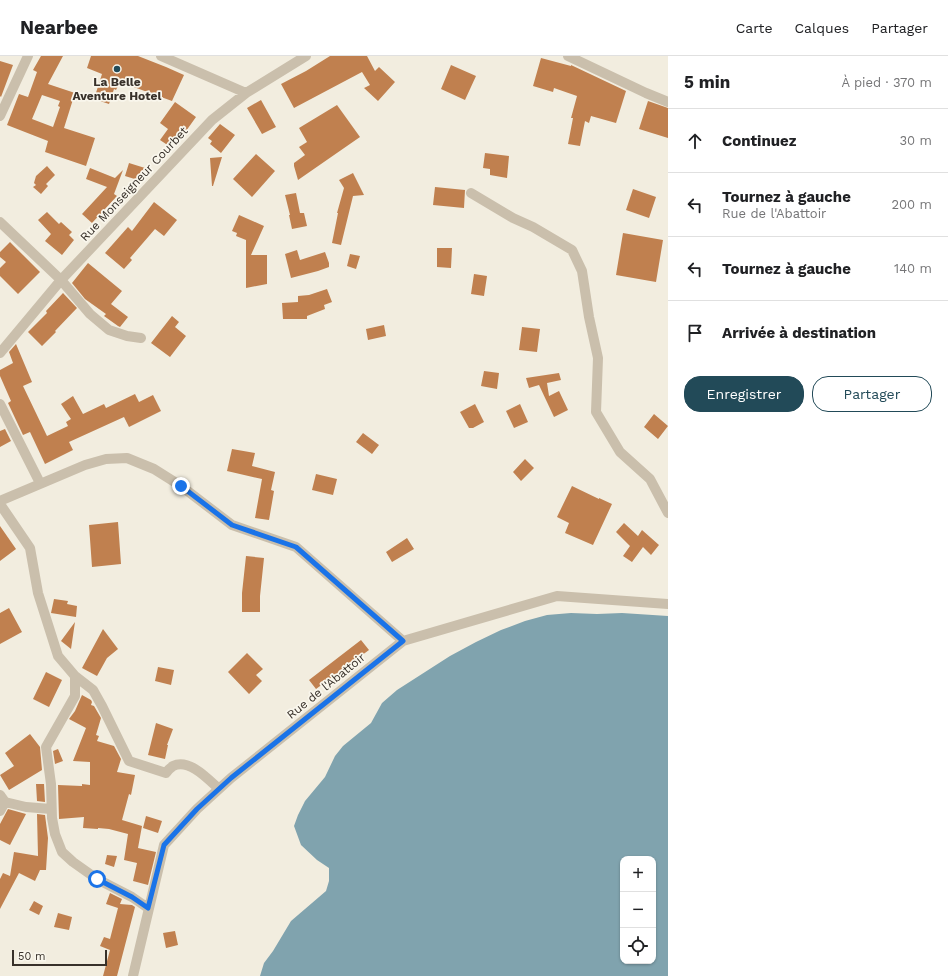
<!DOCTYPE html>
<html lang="fr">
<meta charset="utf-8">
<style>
body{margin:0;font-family:"Work Sans",sans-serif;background:#f6f6f6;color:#202124}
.controls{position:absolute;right:12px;bottom:12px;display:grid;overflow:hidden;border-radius:8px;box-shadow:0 1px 3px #0004}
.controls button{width:36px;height:36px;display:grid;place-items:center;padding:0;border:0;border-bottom:1px solid #e0e0e0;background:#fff;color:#202124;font:20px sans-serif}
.scale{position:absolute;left:12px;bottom:10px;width:95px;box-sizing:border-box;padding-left:4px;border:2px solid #38312a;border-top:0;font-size:11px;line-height:14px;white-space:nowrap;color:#38312a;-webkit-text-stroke:3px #f9f6ec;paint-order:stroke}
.stop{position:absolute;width:12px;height:12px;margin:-9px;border:3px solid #1a73e8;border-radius:50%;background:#fff}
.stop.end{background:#1a73e8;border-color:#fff;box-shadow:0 1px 4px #0008}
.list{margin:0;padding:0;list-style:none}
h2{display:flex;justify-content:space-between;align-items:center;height:52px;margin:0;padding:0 16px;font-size:17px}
h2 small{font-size:13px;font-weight:400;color:#757577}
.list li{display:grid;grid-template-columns:26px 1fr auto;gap:12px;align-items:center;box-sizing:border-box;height:64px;padding:0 16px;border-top:1px solid #e0e0e0}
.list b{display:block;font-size:15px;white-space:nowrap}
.list p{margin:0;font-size:13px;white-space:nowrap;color:#757577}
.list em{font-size:13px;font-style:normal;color:#757577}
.actions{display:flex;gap:8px;padding:12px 16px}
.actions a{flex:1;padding:9px 0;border:1px solid #224a58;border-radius:16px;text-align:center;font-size:14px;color:#224a58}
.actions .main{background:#224a58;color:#fff}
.icon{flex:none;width:22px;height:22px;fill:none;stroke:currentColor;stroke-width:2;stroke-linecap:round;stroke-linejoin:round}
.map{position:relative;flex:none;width:668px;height:920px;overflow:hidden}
header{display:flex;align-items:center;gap:24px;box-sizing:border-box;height:56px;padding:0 20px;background:#fff;border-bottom:1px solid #e0e0e0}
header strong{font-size:19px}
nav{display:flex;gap:22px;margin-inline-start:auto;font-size:14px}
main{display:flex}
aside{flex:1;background:#fff}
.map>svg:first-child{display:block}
.water{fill:#80a3ae;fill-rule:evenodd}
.building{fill:#c0804f;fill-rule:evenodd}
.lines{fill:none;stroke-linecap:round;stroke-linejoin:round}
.minor{stroke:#cabfac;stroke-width:10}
.route{stroke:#1a73e8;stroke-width:5}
.poi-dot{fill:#224a58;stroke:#f9f6ec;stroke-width:1.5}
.labels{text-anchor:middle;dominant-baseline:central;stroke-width:3.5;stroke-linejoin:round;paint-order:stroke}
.poi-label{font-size:12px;font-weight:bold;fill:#38312a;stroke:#f9f6ec}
.street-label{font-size:12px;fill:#38312a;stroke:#f9f6ec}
</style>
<header>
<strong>Nearbee</strong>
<nav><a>Carte</a><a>Calques</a><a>Partager</a></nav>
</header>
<main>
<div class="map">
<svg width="668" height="920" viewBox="0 0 668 920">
<rect width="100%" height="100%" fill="#f2eddf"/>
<path class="water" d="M 571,557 L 597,558 L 622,557 L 668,560 L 668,920 L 260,920 L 264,907 L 273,895 L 291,865 L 326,835 L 329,825 L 329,812 L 317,804 L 301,789 L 294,770 L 298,759 L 305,745 L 325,721 L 335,700 L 343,690 L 371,667 L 382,647 L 397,634 L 450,600 L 476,586 L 501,574 L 525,565 L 547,559 ZM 623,803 L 653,803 L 653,905 L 623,905 Z"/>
<path class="building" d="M 41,0 L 63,0 L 48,28 L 75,37 L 64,72 L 95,82 L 86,110 L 45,96 L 48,85 L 7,69 L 19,38 L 28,41 L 37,16 L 33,14 ZM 42,39 L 60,45 L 58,50 L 60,51 L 53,71 L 32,63 Z
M 91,0 L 138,0 L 166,11 L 184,19 L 172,45 L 120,26 L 116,34 L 114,33 L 109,48 L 94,43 L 102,18 L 87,12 Z
M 330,0 L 367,0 L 375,15 L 379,11 L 395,26 L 378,45 L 364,32 L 370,29 L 362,16 L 294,52 L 281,28 L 306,15 Z
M 541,2 L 571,10 L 571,9 L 626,35 L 616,67 L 591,60 L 589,67 L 585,65 L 580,90 L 568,88 L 573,62 L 571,62 L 577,40 L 554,32 L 553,36 L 533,30 Z
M 0,5 L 13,9 L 1,41 L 0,40 Z
M 451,9 L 476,20 L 465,44 L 441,33 Z
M 261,44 L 276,71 L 262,78 L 247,52 Z
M 648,45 L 668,52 L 668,82 L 639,73 Z
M 175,46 L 196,61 L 181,82 L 177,79 L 169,90 L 160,84 L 168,73 L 160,67 Z
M 337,49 L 360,81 L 298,124 L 294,110 L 294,107 L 305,99 L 299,91 L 307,86 L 299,72 Z
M 220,68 L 235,79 L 221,97 L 210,88 L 212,85 L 208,82 Z
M 485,97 L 509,100 L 507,122 L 490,119 L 490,113 L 483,112 Z
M 256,98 L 275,115 L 252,141 L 233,123 Z
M 222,101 L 213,130 L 212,130 L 210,102 Z
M 129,107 L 145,112 L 141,125 L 125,120 Z
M 47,110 L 55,119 L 46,128 L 48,130 L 41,138 L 33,131 L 36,129 L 34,127 L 36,120 Z
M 90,112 L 115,122 L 123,114 L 114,138 L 117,140 L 92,167 L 82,158 L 107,131 L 86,123 Z
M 353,117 L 364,139 L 353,140 L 341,189 L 332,187 L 338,157 L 337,157 L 344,132 L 339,124 Z
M 435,131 L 465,134 L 464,152 L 433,149 Z
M 633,133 L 656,141 L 649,162 L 626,154 Z
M 296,137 L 300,157 L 304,157 L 307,170 L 292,173 L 289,159 L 290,159 L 285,139 Z
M 154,146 L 177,164 L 164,180 L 155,173 L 130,202 L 132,204 L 124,213 L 105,197 L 128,171 L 132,175 Z
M 47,156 L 59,168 L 61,166 L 72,176 L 69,179 L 74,184 L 62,199 L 45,185 L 51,178 L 38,164 Z
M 239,159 L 264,170 L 251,199 L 267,199 L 267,228 L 246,232 L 246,184 L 236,180 L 237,177 L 232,175 Z
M 623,177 L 663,184 L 656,226 L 616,219 Z
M 10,186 L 40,216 L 18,238 L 0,220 L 0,212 L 6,206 L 0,201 L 0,196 Z
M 437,192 L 452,192 L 451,212 L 437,211 Z
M 297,194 L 300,204 L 325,196 L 329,207 L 329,211 L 318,215 L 291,222 L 285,198 Z
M 350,198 L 360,200 L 356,213 L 347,210 Z
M 88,207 L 122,235 L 111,248 L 128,261 L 120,271 L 118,270 L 104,260 L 106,258 L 85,243 L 72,227 Z
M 474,218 L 487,220 L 484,240 L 471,238 Z
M 327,233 L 332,246 L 324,249 L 325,253 L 307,260 L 307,263 L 283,263 L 282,247 L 298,246 L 298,240 L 309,239 Z
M 63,237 L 77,252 L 55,275 L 56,276 L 42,290 L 28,276 L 47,257 L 46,255 Z
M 172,260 L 179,266 L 175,271 L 186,280 L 170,301 L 151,287 Z
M 384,269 L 386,280 L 368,284 L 366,273 Z
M 522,271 L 540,273 L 537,296 L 519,294 Z
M 16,288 L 32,326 L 23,330 L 47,380 L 68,370 L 66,366 L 71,363 L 61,348 L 73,340 L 83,358 L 104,348 L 106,352 L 135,338 L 139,346 L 153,339 L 161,355 L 129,371 L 124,361 L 69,386 L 73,394 L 45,408 L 30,376 L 23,379 L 8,347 L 11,345 L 0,320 L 0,314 L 13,307 L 9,296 Z
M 484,315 L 499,317 L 497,333 L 481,330 Z
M 559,317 L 561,324 L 547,327 L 549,340 L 559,335 L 568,354 L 554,361 L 539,329 L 529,332 L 526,322 Z
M 475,348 L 484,366 L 473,372 L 469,372 L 460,356 Z
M 520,348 L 528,366 L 514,372 L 506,355 Z
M 654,358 L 668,370 L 658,383 L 644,371 Z
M 5,373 L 11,385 L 0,391 L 0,375 Z
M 363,377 L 379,389 L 372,398 L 356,386 Z
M 232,393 L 255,397 L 252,410 L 275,416 L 271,434 L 274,435 L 269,464 L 255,462 L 262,423 L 227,415 Z
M 525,403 L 534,412 L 521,425 L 513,416 Z
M 316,418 L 337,423 L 333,439 L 312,434 Z
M 572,430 L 599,443 L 599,442 L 612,448 L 593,489 L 565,477 L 569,467 L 557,461 Z
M 118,466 L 121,508 L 92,511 L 89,469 Z
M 624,467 L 638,480 L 642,474 L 659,489 L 651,499 L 643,491 L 632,506 L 623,500 L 630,490 L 616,476 Z
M 0,470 L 16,493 L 0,505 Z
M 407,482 L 414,493 L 392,506 L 386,496 Z
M 246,500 L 264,502 L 260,540 L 260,556 L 242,556 L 242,537 Z
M 54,543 L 68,545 L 67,548 L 77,550 L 76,561 L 51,557 Z
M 9,552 L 22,576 L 0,588 L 0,557 Z
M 75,566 L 71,593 L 61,585 Z
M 103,573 L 118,593 L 107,602 L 97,620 L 82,612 Z
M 361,584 L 369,594 L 316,633 L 309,624 Z
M 247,597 L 263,613 L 256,619 L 262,625 L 249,638 L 228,616 Z
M 158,611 L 174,614 L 171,629 L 155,625 Z
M 46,616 L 62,624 L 49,651 L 33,643 Z
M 82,639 L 91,644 L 92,646 L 91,649 L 94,650 L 101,662 L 96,679 L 99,680 L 97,685 L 114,690 L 121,703 L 117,716 L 135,719 L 131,739 L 129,738 L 122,764 L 142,770 L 138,792 L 156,796 L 148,829 L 133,825 L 137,807 L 124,804 L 128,778 L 109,773 L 98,772 L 98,773 L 83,772 L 84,761 L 59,763 L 58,729 L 82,730 L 82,728 L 90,729 L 90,706 L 73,705 L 86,672 L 69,663 L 75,655 Z
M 156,667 L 173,673 L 167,689 L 168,689 L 165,703 L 148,699 Z
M 30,678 L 40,691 L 42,714 L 9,734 L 0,719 L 14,710 L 5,697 Z
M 58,693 L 63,705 L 55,708 L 53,695 Z
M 36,728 L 44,728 L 45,746 L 37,745 Z
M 8,753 L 26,758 L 10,789 L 0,784 L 0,768 Z
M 37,758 L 45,759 L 48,782 L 46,814 L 40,814 L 35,825 L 19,817 L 0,853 L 0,823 L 3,817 L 10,820 L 14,796 L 38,800 Z
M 146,760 L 162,765 L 158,777 L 143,772 Z
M 107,799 L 117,800 L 114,811 L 105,808 Z
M 110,837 L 122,843 L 120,848 L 132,849 L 135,851 L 117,920 L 103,920 L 110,894 L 100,890 L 104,881 L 110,883 L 118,852 L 106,848 Z
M 34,845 L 43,850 L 39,859 L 29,854 Z
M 58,857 L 72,861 L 69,874 L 54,871 Z
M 175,875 L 178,889 L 166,892 L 163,877 Z"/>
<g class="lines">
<path class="minor" d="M 161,0 L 246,37
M 568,0 L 646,37 L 668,46
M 0,60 L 28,0
M 471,137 L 513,162 L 533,171 L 572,194 L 582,215 L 589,261 L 598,302 L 596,356 L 620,396 L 650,423 L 668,457
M 0,166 L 61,224 L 90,258 L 109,274 L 127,280 L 141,282
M 0,297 L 61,224 L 212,64 L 246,37 L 306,0
M 0,348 L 40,427
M 0,445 L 85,409 L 106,403 L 127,402 L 154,413 L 181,430 L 232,469 L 296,491 L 403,585
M 0,448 L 30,492 L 38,537 L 58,600 L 75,620 L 93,634 L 102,650 L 129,705 L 166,717 C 168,714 170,712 173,710 C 189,702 208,723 219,733
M 75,620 L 75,640 L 46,691 L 51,728 L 52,762 L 55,778 L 62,796 L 73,806 L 97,823 L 132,841 L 148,852
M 0,739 L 5,746 L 0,755
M 5,746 L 26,751 L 51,753
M 133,920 L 164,789 L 197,753 L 231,722 L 403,585 L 557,540 L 668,548"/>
</g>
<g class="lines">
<path class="route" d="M 97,823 L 132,841 L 148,852 L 164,789 L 197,753 L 231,722 L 403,585 L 296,491 L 232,469 L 181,430"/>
</g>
<circle class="poi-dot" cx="117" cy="13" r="4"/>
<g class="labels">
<g class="poi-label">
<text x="117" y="26">La Belle<tspan x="117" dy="14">Aventure Hotel</tspan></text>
</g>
<g class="street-label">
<text transform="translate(134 128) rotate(-47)">Rue Monseigneur Courbet</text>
<text transform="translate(326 630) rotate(-39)">Rue de l'Abattoir</text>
</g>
</g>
</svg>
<div class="controls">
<button>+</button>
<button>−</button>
<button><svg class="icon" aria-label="locate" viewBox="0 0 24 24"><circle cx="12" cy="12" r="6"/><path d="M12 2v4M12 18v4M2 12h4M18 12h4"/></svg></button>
</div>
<div class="scale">50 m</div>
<div class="stop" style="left:97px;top:823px"></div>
<div class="stop end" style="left:181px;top:430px"></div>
</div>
<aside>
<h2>5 min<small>À pied · 370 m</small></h2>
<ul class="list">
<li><svg class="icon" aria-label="ahead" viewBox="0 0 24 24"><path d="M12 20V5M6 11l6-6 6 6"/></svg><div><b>Continuez</b></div><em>30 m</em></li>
<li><svg class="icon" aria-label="left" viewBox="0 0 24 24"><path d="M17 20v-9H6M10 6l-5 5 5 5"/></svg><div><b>Tournez à gauche</b><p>Rue de l'Abattoir</p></div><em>200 m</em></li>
<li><svg class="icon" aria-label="left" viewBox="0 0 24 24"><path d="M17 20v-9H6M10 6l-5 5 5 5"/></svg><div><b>Tournez à gauche</b></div><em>140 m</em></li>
<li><svg class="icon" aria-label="arrive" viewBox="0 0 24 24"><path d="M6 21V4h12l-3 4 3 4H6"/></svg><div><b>Arrivée à destination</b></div></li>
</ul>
<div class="actions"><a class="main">Enregistrer</a><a>Partager</a></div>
</aside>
</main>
